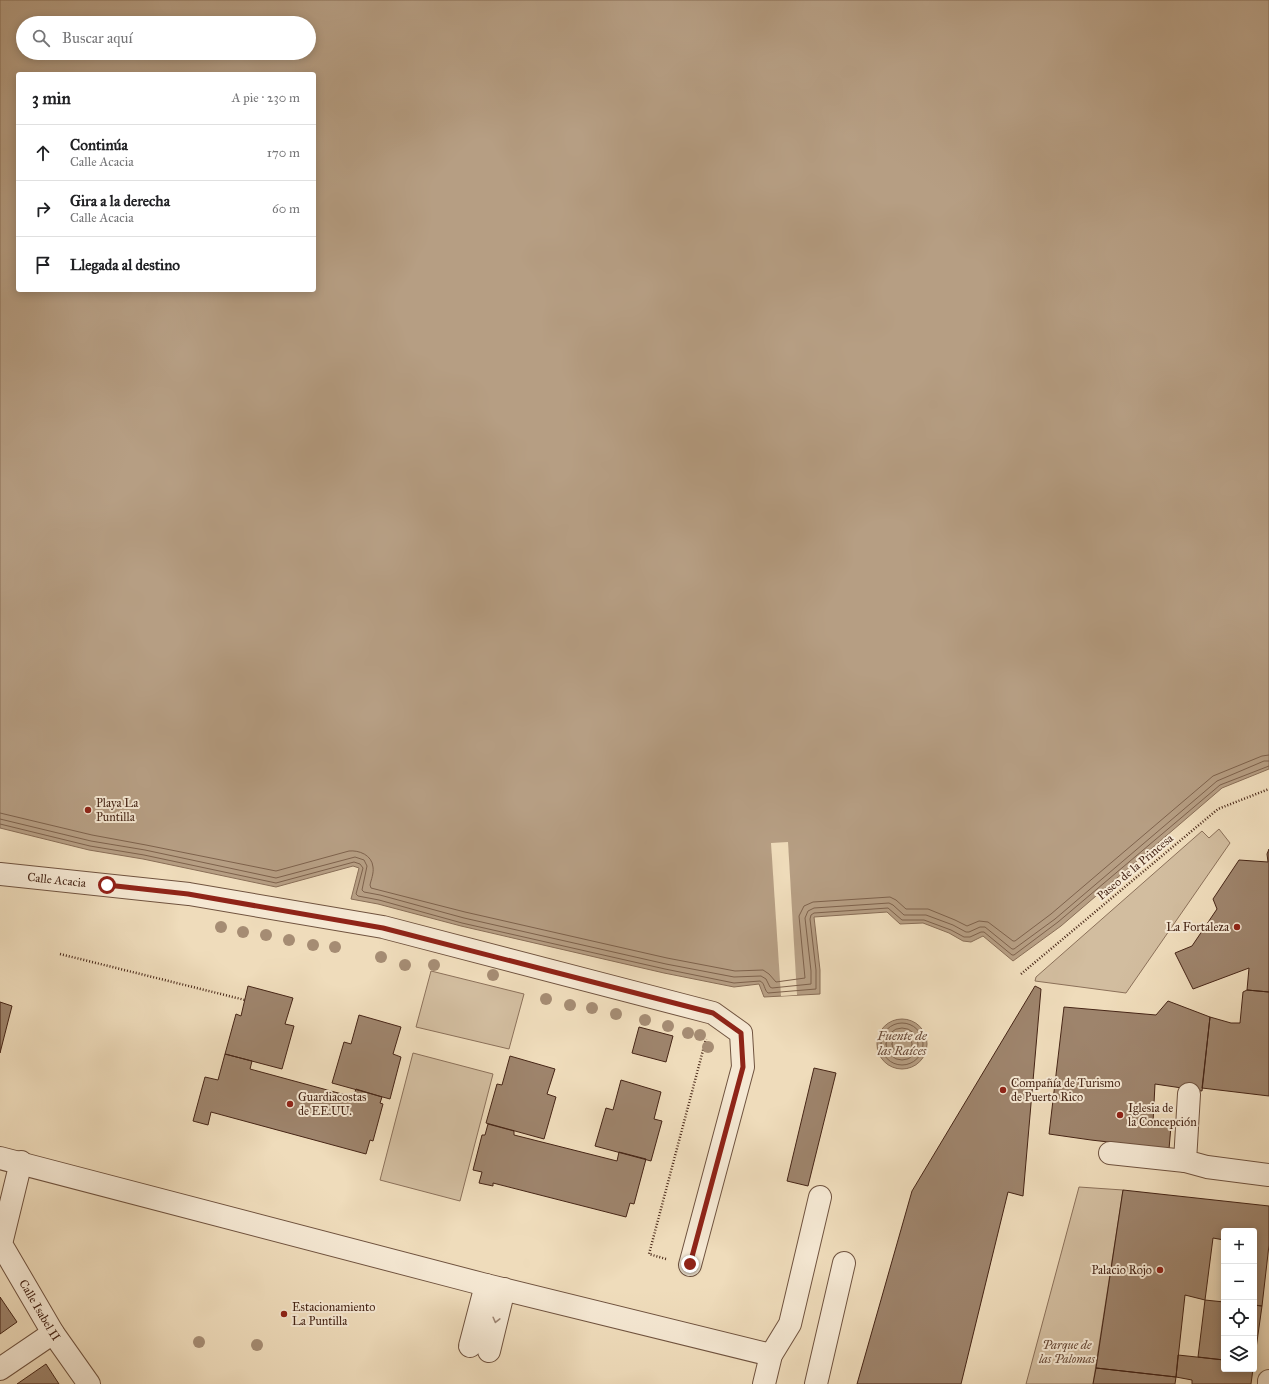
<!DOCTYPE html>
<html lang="es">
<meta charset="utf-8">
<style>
body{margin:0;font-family:"IM FELL Great Primer",serif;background:#f6f6f6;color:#202124}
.controls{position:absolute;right:12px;bottom:12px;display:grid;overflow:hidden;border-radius:4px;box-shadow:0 2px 10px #0003}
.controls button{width:36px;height:36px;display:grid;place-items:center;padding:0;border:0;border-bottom:1px solid #e0e0e0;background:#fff;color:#202124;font:20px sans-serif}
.stop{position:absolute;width:12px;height:12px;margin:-9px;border:3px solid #8f2418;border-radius:50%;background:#fff}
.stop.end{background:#8f2418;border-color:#fff;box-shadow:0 1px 4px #0008}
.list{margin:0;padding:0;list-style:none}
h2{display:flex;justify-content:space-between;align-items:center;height:52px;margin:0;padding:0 16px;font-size:17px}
h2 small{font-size:13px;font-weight:400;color:#757577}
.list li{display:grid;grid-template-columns:26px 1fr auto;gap:12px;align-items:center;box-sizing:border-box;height:56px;padding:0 16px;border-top:1px solid #e0e0e0}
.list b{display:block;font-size:15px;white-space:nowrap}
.list p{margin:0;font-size:13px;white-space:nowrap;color:#757577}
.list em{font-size:13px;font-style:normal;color:#757577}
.icon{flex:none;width:22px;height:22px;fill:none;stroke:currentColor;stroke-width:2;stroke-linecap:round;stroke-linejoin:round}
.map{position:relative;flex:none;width:1269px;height:1384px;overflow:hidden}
.search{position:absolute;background:#fff;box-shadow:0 2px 10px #0003;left:16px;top:16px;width:300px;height:44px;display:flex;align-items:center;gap:10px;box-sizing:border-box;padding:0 14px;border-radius:22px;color:#757577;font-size:15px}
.panel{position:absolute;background:#fff;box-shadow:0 2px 10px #0003;left:16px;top:72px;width:300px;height:220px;border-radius:4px}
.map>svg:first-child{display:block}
.green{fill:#d2bd9f;stroke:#8c715a}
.water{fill:#b69e83;stroke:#896e57;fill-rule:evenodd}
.pier{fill:#efdcbb}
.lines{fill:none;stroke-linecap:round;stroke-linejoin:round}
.shore{stroke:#7e624c;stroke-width:1}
.building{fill:#9e846c;stroke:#462516}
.minor-casing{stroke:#70533f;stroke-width:24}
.path{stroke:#462516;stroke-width:2.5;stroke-dasharray:1 2;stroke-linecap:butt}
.minor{stroke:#f5e8d3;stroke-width:22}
.tree{fill:#a58c73}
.oneway{stroke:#9e8674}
.route{stroke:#8f2418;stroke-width:5}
.poi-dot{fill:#8f2418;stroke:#f5e8d3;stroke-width:1.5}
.labels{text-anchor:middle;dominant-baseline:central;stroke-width:4;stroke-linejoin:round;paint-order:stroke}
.poi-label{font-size:12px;fill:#462516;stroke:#f5e8d3;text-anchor:start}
.street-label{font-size:12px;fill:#462516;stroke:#f5e8d3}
.park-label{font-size:12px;font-style:italic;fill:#694b38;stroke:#f5e8d3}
.water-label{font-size:13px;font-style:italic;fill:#684937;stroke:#f5e8d3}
</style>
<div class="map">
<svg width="1269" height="1384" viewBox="0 0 1269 1384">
<rect width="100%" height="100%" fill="#efdcbb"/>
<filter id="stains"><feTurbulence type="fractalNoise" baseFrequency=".005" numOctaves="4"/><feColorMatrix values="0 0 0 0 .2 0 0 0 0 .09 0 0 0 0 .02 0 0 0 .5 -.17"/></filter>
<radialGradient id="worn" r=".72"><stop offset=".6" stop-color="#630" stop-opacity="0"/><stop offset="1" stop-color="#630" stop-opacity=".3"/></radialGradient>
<path class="green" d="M 1219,829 L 1230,843 L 1126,993 L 1035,981 L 1036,977 L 1202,831 L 1209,838 Z
M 431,971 L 524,994 L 509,1049 L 416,1027 Z
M 413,1053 L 493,1074 L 460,1201 L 380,1180 Z
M 1079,1187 L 1123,1190 L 1093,1384 L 1026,1384 Z"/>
<path class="water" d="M 0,0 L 1269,0 L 1269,769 L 1222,788 L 1061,926 L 1013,961 L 983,936 L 971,942 L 963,941 L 949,933 L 923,923 L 900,924 L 887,912 L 814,917 L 820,970 L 820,994 L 764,997 L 759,984 L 734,987 L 664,973 L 461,926 L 378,904 L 351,899 L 359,868 L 353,866 L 276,887 L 143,859 L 89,850 L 0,828 ZM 23,23 L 309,23 L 309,53 L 23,53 ZM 18,74 L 314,74 L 314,290 L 18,290 Z
M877 1044a25 25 0 1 1 50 0a25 25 0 1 1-50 0Z"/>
<path class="pier" d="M 788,842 L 797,995 L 781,996 L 771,843 Z"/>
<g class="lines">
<path class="shore" d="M 0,813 L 92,835 L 146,845 L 276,871 L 349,851 C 359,850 372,855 373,867 C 374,873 371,880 370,885 L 371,888 L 465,912 L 667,958 L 735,971 L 763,970 L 769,974 L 776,982 L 805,978 L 799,916 L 804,906 L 813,902 L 890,897 L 896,900 L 906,909 L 928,909 L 955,920 L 967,926 L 979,921 L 988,922 L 1013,941 L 1015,941 L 1051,914 L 1213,776 L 1262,756 L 1269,755
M 0,819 L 91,841 L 145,850 L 276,878 L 355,857 L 364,860 L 367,866 L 362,890 L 364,892 L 380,895 L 464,918 L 666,964 L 734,977 L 761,976 L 766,979 L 770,987 L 772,988 L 811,984 L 811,971 L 805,918 L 808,911 L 814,908 L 889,903 L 893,905 L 904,915 L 926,915 L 953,925 L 966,932 L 969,932 L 980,927 L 985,927 L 1012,949 L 1014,949 L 1055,919 L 1217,781 L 1264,761 L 1269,761
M 0,824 L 90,846 L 144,855 L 276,883 L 354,862 L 360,864 L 363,868 L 356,894 L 358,896 L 379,900 L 462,923 L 665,969 L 734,983 L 760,981 C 765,983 764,990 768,993 L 816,989 L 816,970 L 810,919 L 811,915 L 814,913 L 888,908 L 902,920 L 924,920 L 951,930 L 964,937 L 970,937 L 981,932 L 984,932 L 1012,955 L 1014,955 L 1058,922 L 1220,785 L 1269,766
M881 1044a21 21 0 1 1 42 0a21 21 0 1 1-42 0Z
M886 1044a16 16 0 1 1 32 0a16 16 0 1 1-32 0Z
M892 1044a10 10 0 1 1 20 0a10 10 0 1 1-20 0Z"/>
</g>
<path class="building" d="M 1269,849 L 1269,992 L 1247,990 L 1249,968 L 1193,989 L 1175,953 L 1192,946 L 1217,909 L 1213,899 L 1239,860 L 1268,862 L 1267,854 Z
M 248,986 L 293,998 L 285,1024 L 294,1026 L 282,1069 L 225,1054 L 236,1014 L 241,1016 Z
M 1035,986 L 1041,989 L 1023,1196 L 1008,1192 L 961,1384 L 857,1384 L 912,1191 Z
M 1247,990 L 1269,992 L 1269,1096 L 1202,1088 L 1210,1017 L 1231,1023 L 1240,1023 L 1243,992 Z
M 1168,1001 L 1210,1017 L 1202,1091 L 1155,1084 L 1153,1123 L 1171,1126 L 1169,1149 L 1091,1140 L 1049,1134 L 1064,1007 L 1156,1015 Z
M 0,1002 L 12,1006 L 0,1053 Z
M 359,1015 L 401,1027 L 393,1054 L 401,1057 L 390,1099 L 332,1083 L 344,1042 L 351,1044 Z
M 639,1027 L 673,1036 L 666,1062 L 632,1053 Z
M 225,1054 L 252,1061 L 250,1069 L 353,1097 L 356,1089 L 382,1097 L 380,1103 L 383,1104 L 373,1141 L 370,1140 L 366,1154 L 211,1112 L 208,1125 L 193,1121 L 205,1077 L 218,1080 Z
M 510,1056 L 555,1069 L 547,1094 L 556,1097 L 544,1139 L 486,1123 L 497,1084 L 502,1085 Z
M 814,1068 L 836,1073 L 808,1186 L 787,1181 Z
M 621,1080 L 661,1092 L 654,1119 L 662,1121 L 651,1161 L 595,1146 L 606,1108 L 613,1110 Z
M 488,1124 L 514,1131 L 514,1135 L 617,1161 L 619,1152 L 646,1159 L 634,1204 L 630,1203 L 626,1217 L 493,1183 L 493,1186 L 479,1183 L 482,1172 L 473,1170 L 482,1135 L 485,1135 Z
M 1123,1190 L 1269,1206 L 1269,1245 L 1262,1306 L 1254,1305 L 1254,1231 L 1224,1231 L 1224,1240 L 1213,1238 L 1205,1300 L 1185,1295 L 1176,1377 L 1096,1368 Z
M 0,1297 L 17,1322 L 0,1334 Z
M 1205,1300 L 1224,1302 L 1224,1360 L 1198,1357 Z
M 1254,1305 L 1262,1306 L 1254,1363 Z
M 1178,1355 L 1224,1360 L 1224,1369 L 1253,1369 L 1251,1384 L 1192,1384 L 1192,1380 L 1176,1377 Z
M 46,1364 L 59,1384 L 17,1384 Z
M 1096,1368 L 1176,1377 L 1175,1384 L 1093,1384 Z"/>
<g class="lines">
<defs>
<g id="minor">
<path id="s1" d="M 0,874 L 189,894 L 383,927 L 713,1013 L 741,1033 L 743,1067 L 690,1265"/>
<path d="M 1189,1094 L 1185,1161 L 1207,1167 L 1269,1175"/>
<path d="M 1110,1153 L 1185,1161"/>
<path d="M 0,1158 L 486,1285 L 771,1355"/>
<path id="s2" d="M 21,1162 L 1,1244 L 53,1333 L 89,1384"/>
<path d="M 470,1346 L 486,1285"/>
<path d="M 489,1351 L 504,1289"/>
<path d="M 0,1369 L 53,1333"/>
<path d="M 764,1384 L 771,1355 L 790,1324 L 820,1197"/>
<path d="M 816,1384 L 844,1263"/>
<path d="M 1269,1384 L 1269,1381"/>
</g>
</defs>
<use href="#minor" class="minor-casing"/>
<path class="path" d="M 60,954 L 245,1000
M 1021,974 L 1218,809 L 1269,789
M 666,1259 L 649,1254 L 706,1039"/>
<use href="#minor" class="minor"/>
</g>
<g class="tree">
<circle cx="221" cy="927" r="6"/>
<circle cx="243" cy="932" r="6"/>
<circle cx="266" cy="935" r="6"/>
<circle cx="289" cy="940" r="6"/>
<circle cx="313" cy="945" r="6"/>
<circle cx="335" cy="947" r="6"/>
<circle cx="381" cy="957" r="6"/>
<circle cx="405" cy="965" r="6"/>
<circle cx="434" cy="965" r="6"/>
<circle cx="493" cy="975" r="6"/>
<circle cx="546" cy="999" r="6"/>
<circle cx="570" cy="1005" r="6"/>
<circle cx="592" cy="1008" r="6"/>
<circle cx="616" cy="1014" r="6"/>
<circle cx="645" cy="1020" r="6"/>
<circle cx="668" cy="1026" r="6"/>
<circle cx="688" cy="1033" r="6"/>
<circle cx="700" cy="1035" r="6"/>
<circle cx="708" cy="1047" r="6"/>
<circle cx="199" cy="1342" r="6"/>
<circle cx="257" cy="1345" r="6"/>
</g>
<defs><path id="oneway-chevron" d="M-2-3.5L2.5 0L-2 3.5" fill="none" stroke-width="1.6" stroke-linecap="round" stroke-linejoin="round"/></defs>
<use class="oneway" href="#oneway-chevron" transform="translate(496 1320) rotate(104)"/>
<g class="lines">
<path class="route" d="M 107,885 L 188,894 L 383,928 L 713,1013 L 741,1033 L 743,1067 L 690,1264"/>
</g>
<g class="poi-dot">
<circle cx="88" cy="810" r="4"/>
<circle cx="1237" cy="927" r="4"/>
<circle cx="1003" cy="1090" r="4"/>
<circle cx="290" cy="1104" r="4"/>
<circle cx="1120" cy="1115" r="4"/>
<circle cx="1160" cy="1270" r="4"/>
<circle cx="284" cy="1314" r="4"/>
</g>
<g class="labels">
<g class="poi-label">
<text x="96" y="803">Playa La<tspan x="96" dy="14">Puntilla</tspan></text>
<text x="1229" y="927" text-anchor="end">La Fortaleza</text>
<text x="1011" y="1083">Compañía de Turismo<tspan x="1011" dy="14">de Puerto Rico</tspan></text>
<text x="298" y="1097">Guardiacostas<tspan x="298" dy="14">de EE.UU.</tspan></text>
<text x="1128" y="1108">Iglesia de<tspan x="1128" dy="14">la Concepción</tspan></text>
<text x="1152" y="1270" text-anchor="end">Palacio Rojo</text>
<text x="292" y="1307">Estacionamiento<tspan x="292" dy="14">La Puntilla</tspan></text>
</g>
<g class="street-label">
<text transform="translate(1135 867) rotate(-40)">Paseo de la Princesa</text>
<text stroke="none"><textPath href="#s1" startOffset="57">Calle Acacia</textPath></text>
<text stroke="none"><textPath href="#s2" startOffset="161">Calle Isabel II</textPath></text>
</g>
<g class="park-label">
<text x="1067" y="1345">Parque de<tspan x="1067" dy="14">las Palomas</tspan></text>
</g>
<g class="water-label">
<text x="902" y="1036">Fuente de<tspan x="902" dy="15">las Raíces</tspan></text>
</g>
</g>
<rect width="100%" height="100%" filter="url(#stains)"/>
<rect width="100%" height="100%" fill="url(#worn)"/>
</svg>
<div class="controls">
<button>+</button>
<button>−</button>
<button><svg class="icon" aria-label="locate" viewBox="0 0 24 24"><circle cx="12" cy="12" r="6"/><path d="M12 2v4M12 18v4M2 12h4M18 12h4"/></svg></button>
<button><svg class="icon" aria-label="layers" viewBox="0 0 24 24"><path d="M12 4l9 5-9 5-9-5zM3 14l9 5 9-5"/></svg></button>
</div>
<div class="stop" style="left:107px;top:885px"></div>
<div class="stop end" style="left:690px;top:1264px"></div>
<div class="search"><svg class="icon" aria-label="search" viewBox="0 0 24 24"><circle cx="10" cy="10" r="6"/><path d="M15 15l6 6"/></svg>Buscar aquí</div>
<section class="panel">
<h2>3 min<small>A pie · 230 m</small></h2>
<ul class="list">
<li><svg class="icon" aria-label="ahead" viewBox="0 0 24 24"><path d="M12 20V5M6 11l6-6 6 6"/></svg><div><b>Continúa</b><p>Calle Acacia</p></div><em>170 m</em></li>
<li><svg class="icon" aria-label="right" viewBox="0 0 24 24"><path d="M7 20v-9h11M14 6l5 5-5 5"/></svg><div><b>Gira a la derecha</b><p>Calle Acacia</p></div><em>60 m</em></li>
<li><svg class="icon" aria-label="arrive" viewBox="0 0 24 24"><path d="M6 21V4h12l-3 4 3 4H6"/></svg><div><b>Llegada al destino</b></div></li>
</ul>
</section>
</div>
